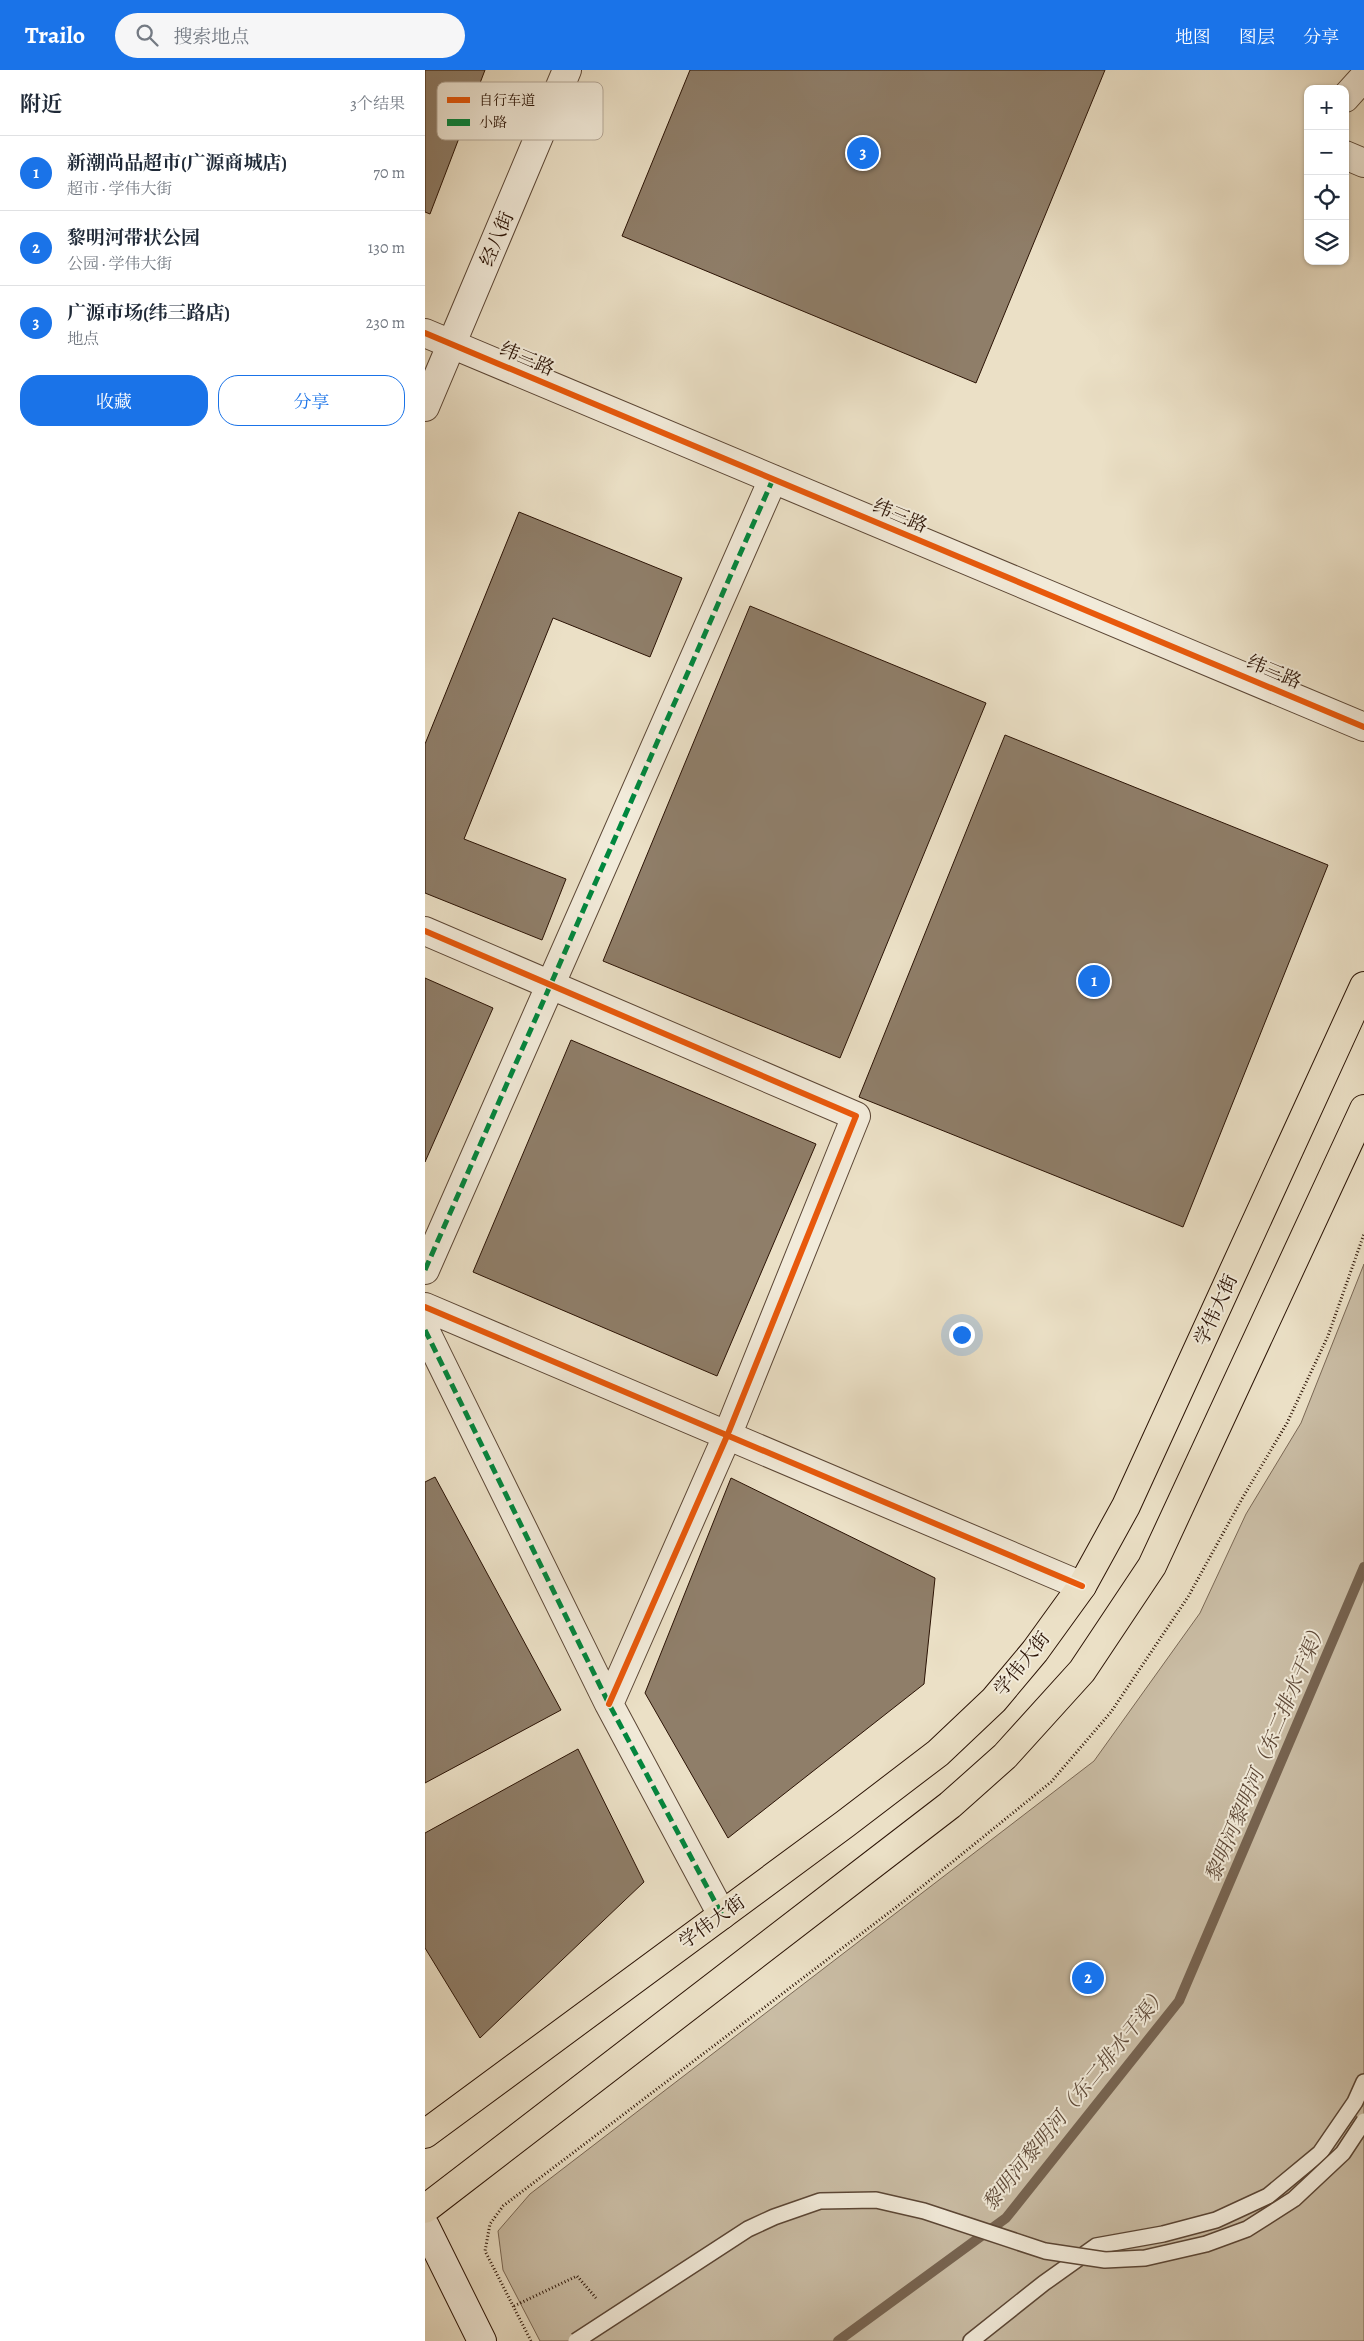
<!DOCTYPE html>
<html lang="zh">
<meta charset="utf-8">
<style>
body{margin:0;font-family:Alegreya,"Noto Serif SC",serif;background:#f6f6f7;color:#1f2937}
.controls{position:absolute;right:15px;top:15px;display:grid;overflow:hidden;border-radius:10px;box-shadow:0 1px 4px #0004}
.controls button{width:45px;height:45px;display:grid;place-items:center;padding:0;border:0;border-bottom:1px solid #e0e1e3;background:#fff;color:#1f2937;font:25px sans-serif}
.you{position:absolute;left:536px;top:1264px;width:18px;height:18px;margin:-12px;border:4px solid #fff;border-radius:50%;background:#1a73e8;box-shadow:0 0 0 8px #1a73e833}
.badge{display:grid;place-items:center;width:32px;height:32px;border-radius:50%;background:#1a73e8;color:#fff;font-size:16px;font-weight:700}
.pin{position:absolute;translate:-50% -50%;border:2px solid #fff;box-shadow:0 1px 5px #0006}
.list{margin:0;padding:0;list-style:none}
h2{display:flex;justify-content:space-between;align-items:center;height:65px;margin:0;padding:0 20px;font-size:21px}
h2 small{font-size:16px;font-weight:400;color:#747a83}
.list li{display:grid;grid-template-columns:32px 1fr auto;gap:15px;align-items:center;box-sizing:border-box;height:75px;padding:0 20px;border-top:1px solid #e0e1e3}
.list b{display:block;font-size:19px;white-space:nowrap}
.list p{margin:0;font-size:16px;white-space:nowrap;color:#747a83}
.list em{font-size:16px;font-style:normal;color:#747a83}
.actions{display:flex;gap:10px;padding:15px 20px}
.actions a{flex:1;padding:11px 0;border:1px solid #1a73e8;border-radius:20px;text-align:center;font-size:18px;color:#1a73e8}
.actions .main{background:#1a73e8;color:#fff}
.icon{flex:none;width:28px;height:28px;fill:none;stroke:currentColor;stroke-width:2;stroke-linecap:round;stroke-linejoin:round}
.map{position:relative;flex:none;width:939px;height:2271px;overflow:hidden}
header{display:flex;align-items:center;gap:30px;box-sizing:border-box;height:70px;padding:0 25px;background:#1a73e8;color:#fff}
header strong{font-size:24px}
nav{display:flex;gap:28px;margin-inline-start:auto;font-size:18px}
.search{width:350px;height:45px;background:#f6f6f7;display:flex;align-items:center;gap:12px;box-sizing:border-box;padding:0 18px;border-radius:28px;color:#747a83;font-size:19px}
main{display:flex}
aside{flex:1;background:#fff}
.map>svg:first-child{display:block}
.green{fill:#cabda5;stroke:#7a6855}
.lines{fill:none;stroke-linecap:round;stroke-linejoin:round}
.stream{stroke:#776451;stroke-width:10}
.building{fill:#8f7e69;stroke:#2b1305}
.service-casing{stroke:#5b4635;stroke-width:18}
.minor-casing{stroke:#5b4635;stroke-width:30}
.secondary-casing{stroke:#2b1305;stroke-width:30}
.primary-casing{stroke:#2b1305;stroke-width:30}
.path{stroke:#2b1305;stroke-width:3;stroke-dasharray:1 2.5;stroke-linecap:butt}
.service{stroke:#f2ebda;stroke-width:15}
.minor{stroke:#f2ebda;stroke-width:28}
.secondary{stroke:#f2ebda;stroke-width:28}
.primary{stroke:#ebe0c6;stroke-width:28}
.service-bridge-casing{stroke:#5b4635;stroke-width:18;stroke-linecap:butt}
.service-bridge{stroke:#f2ebda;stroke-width:15}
.quiet{stroke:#00873e;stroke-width:5;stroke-dasharray:10 5;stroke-linecap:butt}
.cycleway-casing{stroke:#f2ebda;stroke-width:9}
.cycleway{stroke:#e8590c;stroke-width:6}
.labels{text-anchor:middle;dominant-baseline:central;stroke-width:4;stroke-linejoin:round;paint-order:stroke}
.street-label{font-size:19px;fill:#2b1305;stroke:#f2ebda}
.water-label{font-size:20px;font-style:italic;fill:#5e4938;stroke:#f2ebda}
.key{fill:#f2ebda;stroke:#b6aa9a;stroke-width:1}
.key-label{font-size:14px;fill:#2b1305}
</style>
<header>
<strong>Trailo</strong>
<div class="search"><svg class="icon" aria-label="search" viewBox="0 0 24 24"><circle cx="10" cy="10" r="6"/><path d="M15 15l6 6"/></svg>搜索地点</div>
<nav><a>地图</a><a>图层</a><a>分享</a></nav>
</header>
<main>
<aside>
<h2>附近<small>3个结果</small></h2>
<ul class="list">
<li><span class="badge">1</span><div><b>新潮尚品超市(广源商城店)</b><p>超市 · 学伟大街</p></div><em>70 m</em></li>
<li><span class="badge">2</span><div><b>黎明河带状公园</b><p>公园 · 学伟大街</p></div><em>130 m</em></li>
<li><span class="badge">3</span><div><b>广源市场(纬三路店)</b><p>地点</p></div><em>230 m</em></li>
</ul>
<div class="actions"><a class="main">收藏</a><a>分享</a></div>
</aside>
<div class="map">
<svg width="939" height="2271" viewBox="0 0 939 2271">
<rect width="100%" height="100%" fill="#ebe0c6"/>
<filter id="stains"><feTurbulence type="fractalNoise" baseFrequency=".004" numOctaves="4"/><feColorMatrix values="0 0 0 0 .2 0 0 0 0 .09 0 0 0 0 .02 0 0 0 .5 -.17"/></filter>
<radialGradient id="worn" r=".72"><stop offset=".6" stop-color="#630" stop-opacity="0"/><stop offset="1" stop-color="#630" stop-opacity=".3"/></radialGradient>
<path class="green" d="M 939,1194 L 939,2271 L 115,2271 L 78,2200 L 73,2161 L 105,2124 L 669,1691 L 775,1543 L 821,1444 L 876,1353 Z"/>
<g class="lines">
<path class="stream" d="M 413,2271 L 581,2148 L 754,1931 L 939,1497"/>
</g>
<path class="building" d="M 0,0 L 60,0 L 5,144 L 0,142 Z
M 265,0 L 680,0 L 551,313 L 197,166 Z
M 94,442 L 257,508 L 225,587 L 128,548 L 39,769 L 141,809 L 117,870 L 0,823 L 0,674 Z
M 325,536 L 561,633 L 415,988 L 178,891 Z
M 580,665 L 903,795 L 758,1157 L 434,1027 Z
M 0,908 L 68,938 L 0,1092 Z
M 146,970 L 391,1074 L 292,1306 L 48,1202 Z
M 10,1407 L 136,1640 L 0,1713 L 0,1412 Z
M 306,1408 L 510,1508 L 499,1614 L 303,1768 L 220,1623 Z
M 153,1679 L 219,1812 L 55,1968 L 0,1878 L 0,1763 Z"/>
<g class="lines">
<defs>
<path id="service" d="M 546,2271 L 619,2213 L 671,2176 L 738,2164 L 791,2150 L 843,2126 L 895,2083 L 930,2032 L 939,2012"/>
<path id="minor" d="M 920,28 L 939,7
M 920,85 L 939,93
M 0,263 L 939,657
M 0,337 L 142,0
M 0,861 L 431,1046 L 302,1366 L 184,1634
M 0,1200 L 348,409
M 0,1237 L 657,1516
M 0,1260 L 184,1634 L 297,1845"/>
<path id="secondary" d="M 0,2156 L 57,2271"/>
<path id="primary" d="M 0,2064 L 420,1754 L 513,1683 L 569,1630 L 610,1581 L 657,1516 L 701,1436 L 939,916
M 0,2139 L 525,1735 L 580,1686 L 657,1601 L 727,1496 L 939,1039"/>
</defs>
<use href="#service" class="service-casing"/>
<use href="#minor" class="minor-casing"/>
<use href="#secondary" class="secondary-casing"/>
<use href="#primary" class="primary-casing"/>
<path class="path" d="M 89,2236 L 152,2206 L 171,2228
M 106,2271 L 60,2181 L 65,2154 L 78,2136 L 478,1832 L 626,1712 L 686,1642 L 763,1527 L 818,1427 L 862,1353 L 903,1266 L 939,1164"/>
<use href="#service" class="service"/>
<use href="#minor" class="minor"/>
<use href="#secondary" class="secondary"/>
<use href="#primary" class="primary"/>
<defs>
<path id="service-bridge" d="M 151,2271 L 323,2159 L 349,2147 L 395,2131 L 451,2130 L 499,2141 L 620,2181 L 680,2190 L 720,2188 L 781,2174 L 822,2159 L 869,2129 L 918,2083 L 939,2051"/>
</defs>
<use href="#service-bridge" class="service-bridge-casing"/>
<use href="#service-bridge" class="service-bridge"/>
<path class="quiet" d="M 0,1200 L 348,409
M 0,1260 L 184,1634 L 297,1845"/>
<defs>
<path id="cycleway" d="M 0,263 L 939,657
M 0,861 L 431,1046 L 302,1366 L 184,1634
M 0,1237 L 657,1516"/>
</defs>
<use href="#cycleway" class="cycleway-casing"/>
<use href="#cycleway" class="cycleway"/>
</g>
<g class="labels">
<g class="street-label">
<text transform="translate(72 169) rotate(-67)">经八街</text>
<text transform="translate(102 289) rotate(23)">纬三路</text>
<text transform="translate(475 446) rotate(23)">纬三路</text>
<text transform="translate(849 602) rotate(23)">纬三路</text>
<text transform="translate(791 1240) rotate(-65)">学伟大街</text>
<text transform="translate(597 1594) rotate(-51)">学伟大街</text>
<text transform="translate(287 1852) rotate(-36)">学伟大街</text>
</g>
<g class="water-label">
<text transform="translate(841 1682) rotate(-67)">黎明河黎明河（东二排水干渠）</text>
<text transform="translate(650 2029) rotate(-51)">黎明河黎明河（东二排水干渠）</text>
</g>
</g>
<rect x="12" y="12" width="166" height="58" rx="8" class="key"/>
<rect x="22" y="27" width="23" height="6" fill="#e8590c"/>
<rect x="22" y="49" width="23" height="7" fill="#00873e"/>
<g class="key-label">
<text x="54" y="35">自行车道</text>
<text x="54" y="57">小路</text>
</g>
<rect width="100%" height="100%" filter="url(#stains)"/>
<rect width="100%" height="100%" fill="url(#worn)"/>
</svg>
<div class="controls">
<button>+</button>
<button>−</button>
<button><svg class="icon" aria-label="locate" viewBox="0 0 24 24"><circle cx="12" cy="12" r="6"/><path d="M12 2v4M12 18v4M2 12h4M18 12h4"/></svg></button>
<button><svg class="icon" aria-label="layers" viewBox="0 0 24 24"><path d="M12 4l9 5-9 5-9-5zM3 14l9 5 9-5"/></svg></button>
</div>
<div class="you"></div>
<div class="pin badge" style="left:669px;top:911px">1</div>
<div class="pin badge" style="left:663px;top:1908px">2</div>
<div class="pin badge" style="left:438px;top:83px">3</div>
</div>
</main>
